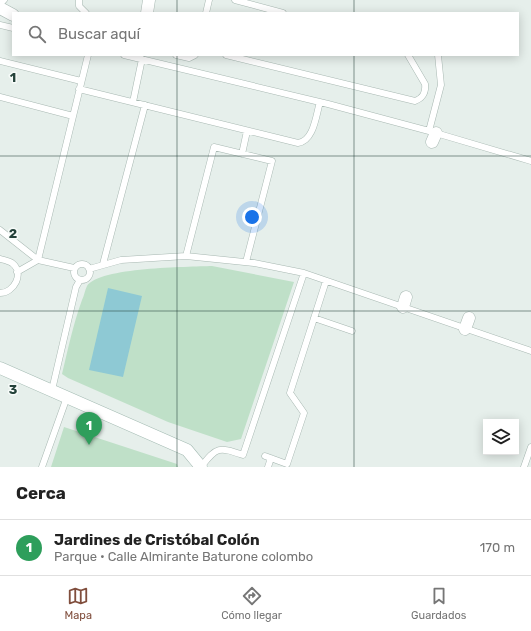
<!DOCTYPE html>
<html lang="es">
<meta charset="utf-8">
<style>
body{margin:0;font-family:Rubik,sans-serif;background:#f6f6f6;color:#222}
.controls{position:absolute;right:12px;bottom:12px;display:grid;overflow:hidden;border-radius:0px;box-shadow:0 2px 10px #0003}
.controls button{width:36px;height:36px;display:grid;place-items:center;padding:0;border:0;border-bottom:1px solid #e0e0e0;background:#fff;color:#222;font:20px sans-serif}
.you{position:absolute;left:252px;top:217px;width:14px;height:14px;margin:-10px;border:3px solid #fff;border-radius:50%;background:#1a73e8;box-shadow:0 0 0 6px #1a73e833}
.badge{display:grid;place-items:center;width:26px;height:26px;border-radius:50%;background:#804e3d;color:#fff;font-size:13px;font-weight:700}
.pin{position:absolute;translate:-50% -33px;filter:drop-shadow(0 1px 2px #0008)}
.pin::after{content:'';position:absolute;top:21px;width:14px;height:12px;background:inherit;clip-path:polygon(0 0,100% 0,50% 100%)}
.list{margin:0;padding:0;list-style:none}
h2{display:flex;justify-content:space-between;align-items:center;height:52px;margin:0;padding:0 16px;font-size:17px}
h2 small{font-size:13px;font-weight:400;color:#767676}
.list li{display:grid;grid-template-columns:26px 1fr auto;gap:12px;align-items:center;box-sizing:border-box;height:56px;padding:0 16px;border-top:1px solid #e0e0e0}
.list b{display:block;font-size:15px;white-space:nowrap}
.list p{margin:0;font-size:13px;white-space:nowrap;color:#767676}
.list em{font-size:13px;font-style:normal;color:#767676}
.icon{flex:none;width:22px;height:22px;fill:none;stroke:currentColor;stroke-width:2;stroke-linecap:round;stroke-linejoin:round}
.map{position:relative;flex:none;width:531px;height:467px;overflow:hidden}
.search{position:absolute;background:#fff;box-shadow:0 2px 10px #0003;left:12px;right:12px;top:12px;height:44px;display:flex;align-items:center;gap:10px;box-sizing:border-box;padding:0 14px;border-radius:0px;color:#767676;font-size:15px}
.sheet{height:108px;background:#fff}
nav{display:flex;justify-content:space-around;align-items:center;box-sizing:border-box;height:56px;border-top:1px solid #e0e0e0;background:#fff;font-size:11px;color:#767676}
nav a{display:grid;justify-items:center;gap:2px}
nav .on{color:#804e3d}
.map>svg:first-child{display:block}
.green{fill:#bfe0c8}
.water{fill:#8ec9d4}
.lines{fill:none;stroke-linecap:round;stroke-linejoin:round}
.lane-casing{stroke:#a8b8b2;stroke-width:7}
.street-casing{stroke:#a8b8b2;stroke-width:13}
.secondary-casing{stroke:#a4bbb3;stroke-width:13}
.lane{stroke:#fff;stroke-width:6}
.street{stroke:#fff;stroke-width:12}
.secondary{stroke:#fff;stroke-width:12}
.grid{fill:none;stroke:#24423a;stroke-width:1;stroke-opacity:0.55}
.grid-label{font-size:13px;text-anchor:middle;font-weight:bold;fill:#24423a;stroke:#f7fbf9;stroke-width:3;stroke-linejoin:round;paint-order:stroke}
</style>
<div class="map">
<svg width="531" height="467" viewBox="0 0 531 467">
<rect width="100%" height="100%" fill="#e6efeb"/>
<path class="green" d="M 212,266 L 294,282 L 241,439 L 227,442 L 168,422 L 68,378 L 62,374 C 68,349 73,325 82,300 C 84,296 85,290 87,286 C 99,267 188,267 212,266 Z
M 64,427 L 177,464 L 178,467 L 51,467 Z"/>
<path class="water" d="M 108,288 L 142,296 L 123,377 L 89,370 Z"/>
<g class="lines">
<defs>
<path id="lane" d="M 79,0 L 79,6 L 86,13
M 235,0 L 283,13
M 0,4 L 4,0
M 206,13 L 209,0
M 0,25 L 13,28
M 124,55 L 328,104 L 429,131 L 531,161
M 176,55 L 189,58 L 195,55
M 226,55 L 415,101 C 423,98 426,93 425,84 L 408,55
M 0,61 L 81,81
M 79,89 L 298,143 C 314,141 316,115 320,102
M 0,97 L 73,116
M 133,102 L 142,59
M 429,131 L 441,85 L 438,55
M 242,154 L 247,131
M 0,230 L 38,260 L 74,268
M 186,256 L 214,147 L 272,161 L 246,262
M 0,259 C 4,260 9,261 12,263 C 25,273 14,293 0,293
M74 272a8 8 0 1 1 16 0a8 8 0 1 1-16 0Z
M 103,264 L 145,105
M 89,269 L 121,260 L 186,256 L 254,263 L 304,273 L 531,351
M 17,272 L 38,260 L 88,55
M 314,318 L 352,331
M 52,390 L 76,287 L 80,280
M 265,456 L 287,464 L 304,413 L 290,393 L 326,281
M 42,467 L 67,397
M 201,467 C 217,446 219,447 243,455 L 304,273
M 268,467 L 271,458
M 524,467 L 531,447"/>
<path id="street" d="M 0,8 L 13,15
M 147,13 L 149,0
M 432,142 L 436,133
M 403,307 L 406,297
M 465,329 L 469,318"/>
<path id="secondary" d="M 0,368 L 187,450 L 201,467"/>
</defs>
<use href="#lane" class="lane-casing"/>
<use href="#street" class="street-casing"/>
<use href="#secondary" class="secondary-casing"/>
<use href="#lane" class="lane"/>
<use href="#street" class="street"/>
<use href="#secondary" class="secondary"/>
</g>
<path class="grid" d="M 177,0 L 177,13M 354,0 L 354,13M 177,55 L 177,467M 354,55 L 354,467M 0,156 L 531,156M 0,311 L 531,311"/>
<g class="grid-label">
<text x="13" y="82">1</text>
<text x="13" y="238">2</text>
<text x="13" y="394">3</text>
</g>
</svg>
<div class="controls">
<button><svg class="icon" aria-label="layers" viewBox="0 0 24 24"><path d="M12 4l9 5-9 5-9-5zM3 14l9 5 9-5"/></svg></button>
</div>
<div class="you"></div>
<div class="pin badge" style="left:89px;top:445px;background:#2e9e5b">1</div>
<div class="search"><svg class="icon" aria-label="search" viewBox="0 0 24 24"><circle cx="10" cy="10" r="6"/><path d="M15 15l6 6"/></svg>Buscar aquí</div>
</div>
<section class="sheet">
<h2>Cerca<small></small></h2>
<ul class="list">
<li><span class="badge" style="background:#2e9e5b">1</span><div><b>Jardines de Cristóbal Colón</b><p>Parque · Calle Almirante Baturone colombo</p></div><em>170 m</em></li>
</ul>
</section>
<nav>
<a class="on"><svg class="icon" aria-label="map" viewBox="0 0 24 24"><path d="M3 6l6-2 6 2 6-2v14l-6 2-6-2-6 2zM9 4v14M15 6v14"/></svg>Mapa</a>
<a><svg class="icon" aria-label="directions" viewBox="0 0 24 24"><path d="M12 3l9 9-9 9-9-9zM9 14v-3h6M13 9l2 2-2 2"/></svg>Cómo llegar</a>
<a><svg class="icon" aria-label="saved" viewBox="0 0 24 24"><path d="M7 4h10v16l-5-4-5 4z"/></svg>Guardados</a>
</nav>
